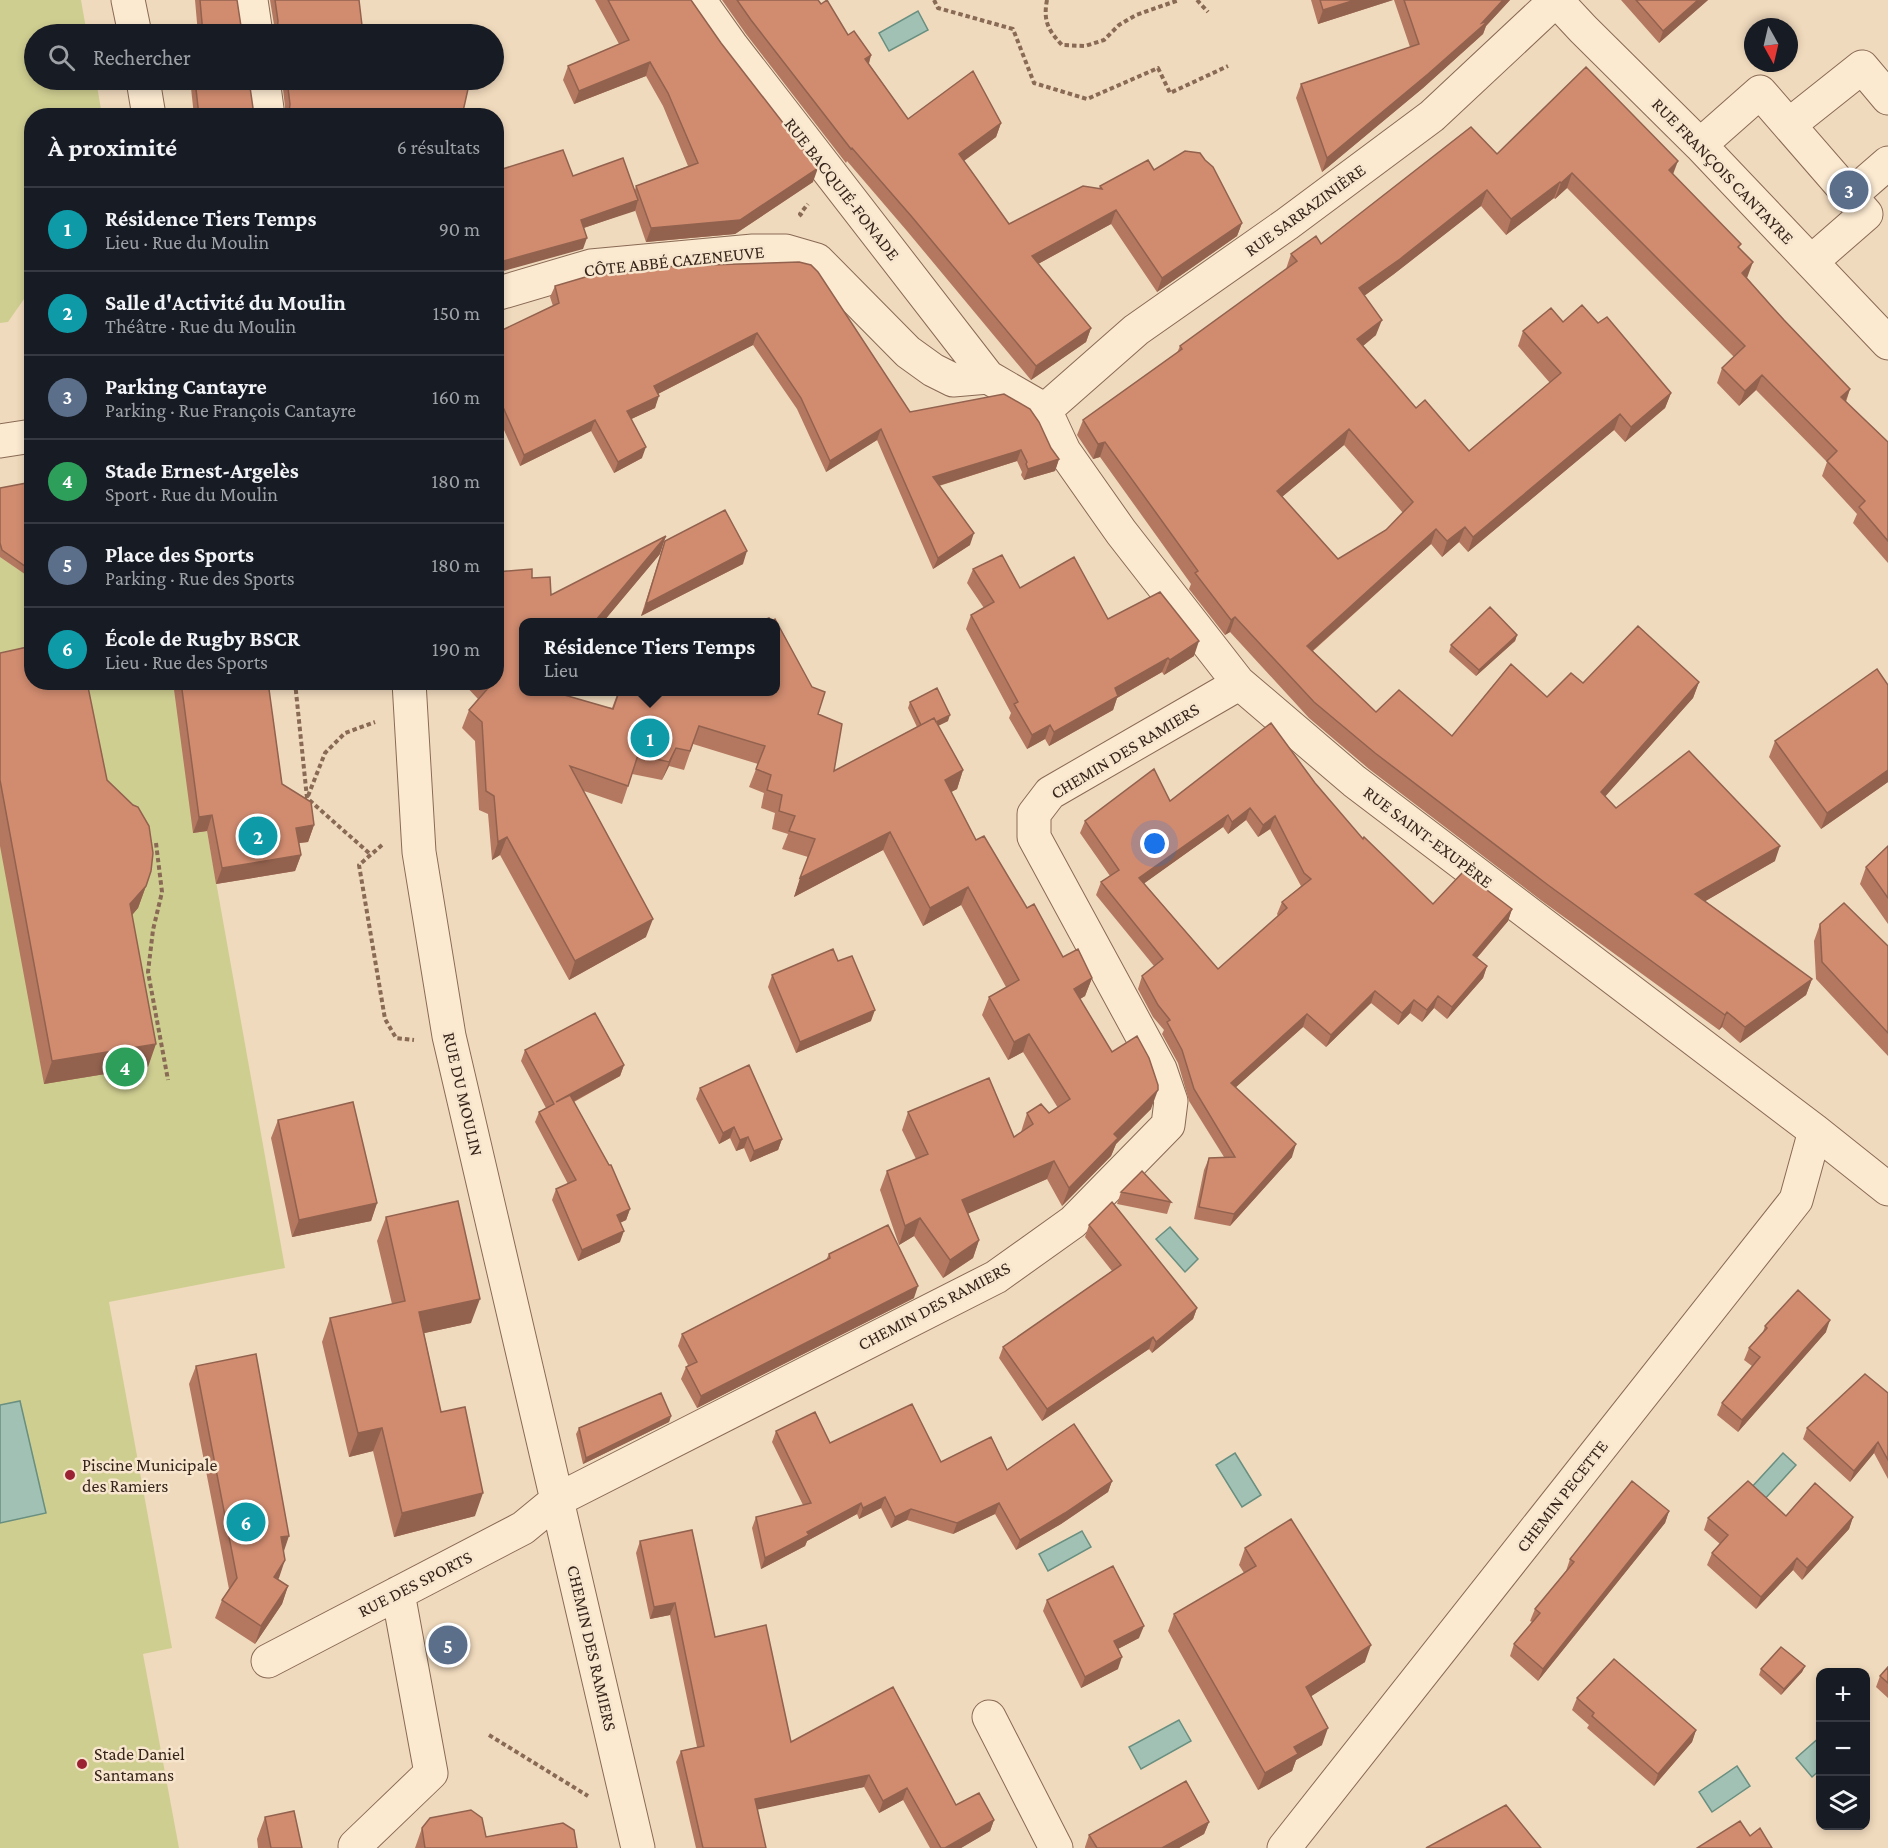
<!DOCTYPE html>
<html lang="fr">
<meta charset="utf-8">
<style>
body{margin:0;font-family:"Crimson Pro",serif;background:#20242c;color:#f1f3f6}
.controls{position:absolute;right:18px;bottom:18px;display:grid;overflow:hidden;border-radius:12px;box-shadow:0 3px 9px #0003}
.controls button{width:54px;height:54px;display:grid;place-items:center;padding:0;border:0;border-bottom:2px solid #363941;background:#171b24;color:#f1f3f6;font:30px sans-serif}
.compass{position:absolute;left:1744px;top:18px;width:54px;height:54px;border-radius:50%;background:#171b24;box-shadow:0 3px 9px #0003;rotate:172deg}
.you{position:absolute;left:1155px;top:844px;width:21px;height:21px;margin:-15px;border:4px solid #fff;border-radius:50%;background:#1a73e8;box-shadow:0 0 0 9px #1a73e833}
.badge{display:grid;place-items:center;width:39px;height:39px;border-radius:50%;background:#b45309;color:#fff;font-size:20px;font-weight:700}
.pin{position:absolute;translate:-50% -50%;border:3px solid #fff;box-shadow:0 2px 6px #0006}
.popup{position:absolute;left:519px;top:618px;width:261px;height:78px;box-sizing:border-box;display:grid;place-content:center;border-radius:12px;background:#171b24;filter:drop-shadow(0 2px 4px #0005);font-size:20px;white-space:nowrap;color:#9ea1a6}
.popup b{font-size:22px;color:#f1f3f6}
.popup::after{content:'';position:absolute;left:50%;top:100%;margin-left:-12px;border:12px solid transparent;border-top-color:#171b24}
.list{margin:0;padding:0;list-style:none}
h2{display:flex;justify-content:space-between;align-items:center;height:78px;margin:0;padding:0 24px;font-size:26px}
h2 small{font-size:20px;font-weight:400;color:#9ea1a6}
.list li{display:grid;grid-template-columns:39px 1fr auto;gap:18px;align-items:center;box-sizing:border-box;height:84px;padding:0 24px;border-top:2px solid #363941}
.list b{display:block;font-size:22px;white-space:nowrap}
.list p{margin:0;font-size:20px;white-space:nowrap;color:#9ea1a6}
.list em{font-size:20px;font-style:normal;color:#9ea1a6}
.icon{flex:none;width:33px;height:33px;fill:none;stroke:currentColor;stroke-width:2;stroke-linecap:round;stroke-linejoin:round}
.map{position:relative;flex:none;width:1888px;height:1848px;overflow:hidden}
.search{position:absolute;background:#171b24;box-shadow:0 3px 9px #0003;left:24px;top:24px;width:480px;height:66px;display:flex;align-items:center;gap:15px;box-sizing:border-box;padding:0 21px;border-radius:33px;color:#9ea1a6;font-size:22px}
.panel{position:absolute;background:#171b24;box-shadow:0 3px 9px #0003;left:24px;top:108px;width:480px;height:582px;border-radius:24px}
.map>svg:first-child{display:block}
.green{fill:#cfce91}
.water{fill:#a1c1b4;stroke:#688f80;stroke-width:1.5}
.lines{fill:none;stroke-linecap:round;stroke-linejoin:round}
.minor-casing{stroke:#896a55;stroke-width:35}
.path{stroke:#896a55;stroke-width:4;stroke-dasharray:4.5 3;stroke-linecap:butt}
.minor{stroke:#fbe9d0;stroke-width:33}
.wall{fill:#b47860;fill-rule:evenodd}
.shaded-wall{fill:#92624e}
.building{fill:#d18c70;stroke:#92624e;stroke-width:1.5;fill-rule:evenodd}
.poi-dot{fill:#9b2232;stroke:#f7e6cd;stroke-width:2}
.labels{text-anchor:middle;dominant-baseline:central;stroke-width:5;stroke-linejoin:round;paint-order:stroke}
.street-label{font-size:18px;fill:#37251b;stroke:#f7e6cd}
.poi-label{font-size:18px;fill:#37251b;stroke:#f7e6cd;text-anchor:start}
</style>
<div class="map">
<svg width="1888" height="1848" viewBox="0 0 1888 1848">
<rect width="100%" height="100%" fill="#f0dabd"/>
<path class="green" d="M 0,0 L 81,0 L 87,34 L 34,34 L 34,80 L 96,80 L 102,115 L 32,116 L 31,289 L 8,322 L 0,323 Z
M 31,488 L 32,682 L 174,683 L 194,833 L 207,831 L 285,1268 L 109,1302 L 172,1648 L 143,1654 L 179,1848 L 0,1848 L 0,494 Z"/>
<path class="water" d="M 918,11 L 928,30 L 889,51 L 879,33 Z
M 1170,1227 L 1198,1259 L 1185,1272 L 1156,1239 Z
M 20,1401 L 46,1513 L 0,1523 L 0,1405 Z
M 1235,1453 L 1261,1495 L 1242,1507 L 1216,1465 Z
M 1783,1453 L 1796,1465 L 1763,1501 L 1750,1489 Z
M 1082,1531 L 1091,1547 L 1048,1571 L 1039,1554 Z
M 1179,1720 L 1191,1741 L 1141,1769 L 1129,1747 Z
M 1820,1737 L 1820,1770 L 1812,1777 L 1796,1758 Z
M 1737,1766 L 1750,1786 L 1712,1812 L 1699,1792 Z"/>
<g class="lines">
<defs>
<path id="minor" d="M 128,0 L 135,34
M 251,0 L 256,34
M 699,0 L 731,45 L 988,377
M 1556,0 L 1583,29 L 1700,145 L 1888,343
M 143,80 L 149,116
M 263,80 L 268,116
M 1789,125 L 1862,67 L 1888,98
M 1700,145 L 1760,92 L 1866,214 L 1811,262
M 1850,196 L 1888,163
M 496,294 L 591,266 L 753,251 L 786,251 L 817,260 L 908,352 L 933,370 L 953,380 L 988,377 L 1045,410
M 1045,410 L 1064,451 L 1121,532 L 1238,682 L 1354,781 L 1815,1131 L 1888,1189
M 1045,410 L 1136,330 L 1287,224 L 1432,116 L 1556,0
M 0,441 L 32,436
M 409,682 L 419,852 L 449,1036 L 638,1848
M 268,1661 L 523,1528 L 557,1500 L 996,1277 L 1073,1222 L 1168,1125 L 1171,1101 L 1160,1069 L 1034,837 L 1034,814 L 1050,793 L 1228,690 L 1238,682
M 989,1717 L 1056,1848
M 355,1846 L 431,1773 L 398,1593
M 1284,1848 L 1796,1200 L 1815,1131"/>
</defs>
<use href="#minor" class="minor-casing"/>
<path class="path" d="M 934,0 L 938,8 L 1013,29 L 1034,83 L 1087,99 L 1158,68 L 1170,93 L 1228,66
M 1047,0 C 1043,21 1048,30 1062,45 L 1085,46 L 1104,40 L 1119,25 L 1136,15 L 1179,0
M 1197,0 L 1208,12
M 802,216 L 800,214 L 808,204
M 295,682 L 307,798 L 370,854
M 308,796 L 325,753 L 345,733 L 375,722
M 156,843 L 162,892 L 153,930 L 148,972 L 168,1080
M 382,845 L 359,865 L 385,1019 L 396,1038 L 414,1040
M 489,1735 L 588,1796"/>
<use href="#minor" class="minor"/>
</g>
<path class="wall" d="M 195,0 L 237,0 L 241,26 L 245,34 L 198,34 Z
M 270,0 L 359,0 L 274,34 L 275,31 Z
M 595,0 L 691,0 L 813,182 L 735,234 L 646,242 L 635,210 L 584,228 L 583,249 L 573,176 L 635,190 L 636,186 L 688,166 L 663,106 L 646,76 L 574,104 L 563,80 L 568,66 L 619,44 Z
M 722,0 L 818,0 L 848,35 L 871,55 L 869,64 L 908,119 L 1001,123 L 996,137 L 964,161 L 1009,224 L 1099,189 L 1100,186 L 1154,170 L 1242,223 L 1237,236 L 1157,292 L 1111,224 L 1038,264 L 1091,328 L 1086,342 L 1031,380 L 907,231 L 847,161 L 846,163 L 746,34 Z
M 1311,0 L 1393,0 L 1318,24 Z
M 1394,0 L 1510,0 L 1486,26 L 1483,34 L 1423,88 L 1322,172 L 1296,98 L 1301,84 L 1410,47 Z
M 1621,0 L 1708,0 L 1659,43 Z
M 194,80 L 249,80 L 253,108 L 256,116 L 194,116 L 191,88 Z
M 282,80 L 470,80 L 462,116 L 286,116 Z
M 1497,154 L 1673,174 L 1740,249 L 1747,278 L 1784,320 L 1850,389 L 1846,402 L 1888,442 L 1888,563 L 1853,523 L 1857,514 L 1822,476 L 1827,462 L 1756,390 L 1739,406 L 1717,383 L 1722,368 L 1734,357 L 1567,188 L 1555,199 L 1554,198 L 1506,235 L 1481,206 L 1394,274 L 1364,296 L 1376,335 L 1363,346 L 1416,408 L 1469,451 L 1550,383 L 1518,346 L 1523,331 L 1563,322 L 1598,323 L 1671,393 L 1665,408 L 1625,442 L 1614,430 L 1468,552 L 1459,542 L 1442,557 L 1431,544 L 1313,651 L 1376,712 L 1452,736 L 1583,683 L 1699,682 L 1693,698 L 1605,796 L 1616,808 L 1775,861 L 1705,901 L 1812,979 L 1806,995 L 1740,1043 L 1722,1027 L 1719,1030 L 1542,901 L 1369,769 L 1309,718 L 1230,632 L 1225,635 L 1189,589 L 1191,584 L 1100,457 L 1093,459 L 1077,435 L 1083,420 L 1177,353 L 1180,346 L 1286,269 L 1291,254 L 1321,244 ZM 1344,445 L 1403,513 L 1386,530 L 1338,559 L 1282,497 Z
M 676,266 L 910,412 L 1051,448 L 1059,459 L 1055,471 L 1024,480 L 1021,475 L 1022,472 L 1017,461 L 939,486 L 970,545 L 933,569 L 877,440 L 826,472 L 797,409 L 753,345 L 658,394 L 655,408 L 631,419 L 642,458 L 614,473 L 591,431 L 520,466 L 496,412 L 496,333 L 553,306 L 550,297 L 555,286 Z
M 32,482 L 32,579 L 0,557 L 0,488 Z
M 665,541 L 743,564 L 641,616 Z
M 660,554 L 603,622 L 524,692 L 612,708 L 618,692 L 776,692 L 818,714 L 834,771 L 917,727 L 908,708 L 910,702 L 948,721 L 938,726 L 963,770 L 957,789 L 951,792 L 976,840 L 1063,957 L 1092,978 L 1085,996 L 1080,999 L 1112,1052 L 1151,1109 L 1116,1144 L 1111,1156 L 1062,1206 L 1047,1179 L 968,1213 L 979,1240 L 973,1258 L 943,1278 L 914,1236 L 899,1245 L 880,1190 L 887,1171 L 916,1159 L 902,1130 L 908,1112 L 1014,1137 L 1021,1132 L 1027,1113 L 1049,1113 L 1058,1108 L 1023,1052 L 1008,1060 L 982,1015 L 989,997 L 1006,987 L 961,905 L 923,926 L 883,850 L 794,897 L 808,857 L 782,849 L 788,834 L 772,829 L 775,813 L 761,808 L 764,793 L 749,787 L 758,764 L 693,744 L 684,770 L 669,766 L 662,780 L 632,774 L 622,804 L 584,791 L 646,937 L 569,980 L 500,855 L 492,860 L 488,814 L 479,810 L 475,741 L 462,728 L 469,710 L 478,699 L 462,682 L 496,682 L 496,572 L 532,578 L 551,595 Z
M 973,569 L 1020,588 L 1108,619 L 1194,656 L 1164,675 L 1162,672 L 1117,698 L 1113,710 L 1049,746 L 1045,739 L 1027,749 L 1009,718 L 1011,713 L 966,629 L 971,615 L 984,608 L 967,583 Z
M 1517,635 L 1515,641 L 1476,676 L 1449,652 L 1451,645 Z
M 0,653 L 107,780 L 146,886 L 138,908 L 132,915 L 148,1067 L 44,1084 L 0,846 Z
M 173,682 L 268,682 L 282,784 L 314,825 L 308,842 L 299,843 L 301,855 L 295,871 L 216,884 L 207,831 L 193,833 Z
M 1888,685 L 1888,782 L 1821,829 L 1769,757 L 1775,741 Z
M 1315,783 L 1363,839 L 1433,904 L 1512,909 L 1508,921 L 1477,958 L 1487,966 L 1483,978 L 1447,1019 L 1434,1008 L 1422,1022 L 1410,1013 L 1398,1025 L 1371,1003 L 1326,1047 L 1303,1027 L 1235,1088 L 1292,1157 L 1230,1226 L 1194,1219 L 1204,1170 L 1209,1158 L 1224,1157 L 1189,1101 L 1178,1063 L 1162,1034 L 1164,1030 L 1153,1017 L 1138,989 L 1142,976 L 1154,966 L 1096,895 L 1101,882 L 1110,876 L 1080,833 L 1085,821 L 1170,801 ZM 1246,820 L 1258,837 L 1270,829 L 1301,886 L 1282,902 L 1277,914 L 1278,916 L 1218,969 L 1144,883 L 1223,827 L 1228,834 Z
M 1888,846 L 1888,924 L 1860,884 L 1866,867 Z
M 1820,924 L 1888,946 L 1888,1056 L 1816,979 L 1814,941 Z
M 838,961 L 871,1021 L 796,1053 L 768,987 L 772,975 Z
M 525,1050 L 624,1065 L 620,1076 L 574,1102 L 630,1209 L 626,1220 L 620,1223 L 620,1242 L 578,1261 L 552,1200 L 556,1189 L 568,1184 L 535,1122 L 539,1112 L 546,1108 L 521,1061 Z
M 700,1088 L 782,1139 L 778,1150 L 750,1162 L 744,1148 L 736,1151 L 730,1138 L 719,1144 L 696,1099 Z
M 278,1120 L 377,1203 L 371,1221 L 292,1237 L 271,1138 Z
M 1121,1192 L 1171,1202 L 1167,1214 L 1117,1204 Z
M 386,1217 L 471,1323 L 424,1333 L 441,1412 L 475,1516 L 394,1537 L 373,1451 L 349,1457 L 322,1342 L 330,1318 L 392,1304 L 377,1241 Z
M 1089,1225 L 1197,1308 L 1193,1319 L 1152,1353 L 1149,1349 L 1042,1421 L 999,1358 L 1003,1347 L 1112,1271 L 1085,1237 Z
M 829,1254 L 914,1298 L 697,1408 L 681,1379 L 686,1367 L 688,1365 L 678,1346 L 682,1334 L 826,1260 Z
M 1765,1326 L 1826,1332 L 1738,1432 L 1717,1415 L 1722,1403 L 1752,1366 L 1744,1360 L 1749,1348 L 1763,1332 Z
M 196,1366 L 284,1551 L 278,1579 L 288,1586 L 282,1604 L 255,1644 L 215,1618 L 222,1600 L 229,1589 L 189,1384 Z
M 1888,1393 L 1888,1479 L 1874,1453 L 1850,1482 L 1803,1439 L 1807,1428 Z
M 671,1416 L 669,1422 L 583,1464 L 576,1434 L 579,1428 Z
M 776,1431 L 830,1443 L 941,1462 L 1112,1481 L 1108,1492 L 1061,1524 L 1016,1550 L 995,1514 L 953,1534 L 907,1520 L 891,1528 L 881,1508 L 859,1519 L 857,1514 L 807,1541 L 805,1546 L 761,1569 L 752,1528 L 756,1517 L 803,1505 L 772,1442 Z
M 1669,1511 L 1665,1523 L 1538,1681 L 1510,1656 L 1514,1644 L 1532,1622 L 1530,1621 L 1535,1609 L 1566,1571 L 1570,1559 Z
M 1786,1516 L 1853,1517 L 1849,1529 L 1802,1580 L 1793,1570 L 1756,1609 L 1707,1565 L 1712,1553 L 1720,1544 L 1704,1530 L 1708,1518 Z
M 640,1541 L 715,1637 L 791,1742 L 994,1820 L 990,1831 L 961,1848 L 930,1848 L 903,1800 L 879,1813 L 864,1787 L 757,1809 L 766,1848 L 696,1848 L 676,1762 L 681,1751 L 697,1747 L 670,1615 L 650,1619 L 636,1553 Z
M 1245,1548 L 1365,1662 L 1311,1696 L 1322,1745 L 1296,1760 L 1292,1771 L 1258,1790 L 1168,1631 L 1174,1614 L 1244,1573 L 1239,1565 Z
M 1047,1600 L 1139,1638 L 1118,1649 L 1118,1669 L 1081,1688 L 1043,1611 Z
M 1805,1666 L 1802,1672 L 1781,1695 L 1759,1675 L 1761,1669 Z
M 1888,1667 L 1888,1698 L 1876,1687 L 1880,1676 Z
M 1577,1698 L 1696,1730 L 1692,1742 L 1654,1786 L 1587,1728 L 1589,1725 L 1572,1710 Z
M 265,1817 L 302,1848 L 258,1848 L 257,1839 Z
M 1209,1822 L 1204,1834 L 1179,1848 L 1085,1848 L 1085,1847 L 1089,1835 Z
M 422,1828 L 486,1837 L 577,1848 L 415,1848 Z"/>
<path class="shaded-wall" d="M 1355,0 L 1393,0 L 1318,24 L 1323,10 Z
M 1503,0 L 1510,0 L 1486,26 L 1483,34 L 1423,88 L 1322,172 L 1327,158 L 1482,23 Z
M 1698,0 L 1708,0 L 1659,43 L 1663,31 Z
M 871,55 L 867,69 L 865,59 Z
M 650,62 L 646,76 L 574,104 L 579,91 Z
M 1001,123 L 996,137 L 954,168 L 959,154 Z
M 1678,161 L 1672,177 L 1669,170 Z
M 818,168 L 813,182 L 735,234 L 646,242 L 651,228 Z
M 1572,173 L 1567,188 L 1555,199 L 1561,183 Z
M 1560,182 L 1554,198 L 1506,235 L 1511,219 Z
M 1487,190 L 1481,206 L 1394,274 L 1353,304 L 1359,288 Z
M 638,200 L 635,211 L 577,230 L 581,220 Z
M 1116,210 L 1111,224 L 1027,270 L 1032,256 Z
M 1242,223 L 1237,236 L 1157,292 L 1162,278 Z
M 587,238 L 583,249 L 496,273 L 496,263 Z
M 1753,262 L 1747,278 L 1742,273 Z
M 1382,320 L 1376,335 L 1352,355 L 1357,339 Z
M 1091,328 L 1086,342 L 1031,380 L 1036,366 Z
M 757,333 L 753,345 L 650,398 L 654,386 Z
M 1762,375 L 1756,390 L 1739,406 L 1745,391 Z
M 1850,389 L 1844,405 L 1841,397 Z
M 1671,393 L 1665,408 L 1625,442 L 1631,427 Z
M 659,396 L 655,408 L 623,423 L 627,411 Z
M 1620,414 L 1614,430 L 1468,552 L 1473,537 Z
M 595,420 L 591,431 L 520,466 L 524,455 Z
M 881,429 L 877,440 L 826,472 L 830,461 Z
M 1349,429 L 1344,445 L 1271,506 L 1277,491 Z
M 1105,442 L 1100,457 L 1093,459 L 1098,444 Z
M 646,447 L 642,458 L 614,473 L 618,462 Z
M 1021,450 L 1017,461 L 928,489 L 933,477 Z
M 1059,459 L 1055,471 L 1024,480 L 1028,469 Z
M 1465,527 L 1459,542 L 1442,557 L 1447,541 Z
M 1436,529 L 1431,544 L 1301,661 L 1307,646 Z
M 974,533 L 970,545 L 933,569 L 938,558 Z
M 666,536 L 660,554 L 603,622 L 595,622 L 596,620 Z
M 747,551 L 743,564 L 641,616 L 646,604 Z
M 1235,617 L 1230,632 L 1225,635 L 1231,620 Z
M 1517,635 L 1515,641 L 1476,676 L 1479,670 Z
M 1199,641 L 1194,656 L 1164,675 L 1170,660 Z
M 1168,658 L 1162,672 L 1117,698 L 1113,710 L 1049,746 L 1054,732 L 1115,688 Z
M 1699,682 L 1693,698 L 1595,808 L 1601,792 Z
M 950,715 L 948,721 L 921,734 L 923,728 Z
M 1050,725 L 1045,739 L 1027,749 L 1032,735 Z
M 676,748 L 669,766 L 662,780 L 669,762 Z
M 963,770 L 957,789 L 938,799 L 945,780 Z
M 1888,770 L 1888,782 L 1821,829 L 1827,813 Z
M 1250,808 L 1246,820 L 1228,834 L 1232,822 Z
M 212,815 L 207,831 L 193,833 L 199,817 Z
M 1228,815 L 1223,827 L 1135,890 L 1139,878 Z
M 1275,816 L 1270,829 L 1258,837 L 1263,825 Z
M 314,825 L 308,842 L 290,844 L 296,828 Z
M 890,832 L 883,850 L 794,897 L 800,878 Z
M 507,837 L 500,855 L 492,860 L 498,842 Z
M 1780,846 L 1775,861 L 1690,910 L 1695,894 Z
M 301,855 L 295,871 L 216,884 L 222,868 Z
M 146,886 L 138,908 L 122,927 L 130,904 Z
M 968,887 L 961,905 L 923,926 L 930,908 Z
M 1512,909 L 1508,921 L 1469,967 L 1473,955 Z
M 653,919 L 646,937 L 569,980 L 575,961 Z
M 1487,966 L 1483,978 L 1447,1019 L 1452,1007 Z
M 1092,978 L 1085,996 L 1067,1007 L 1074,989 Z
M 1812,979 L 1806,995 L 1740,1043 L 1745,1027 Z
M 1375,991 L 1371,1003 L 1326,1047 L 1331,1035 Z
M 1438,996 L 1434,1008 L 1422,1022 L 1427,1010 Z
M 1414,1000 L 1410,1013 L 1398,1025 L 1402,1013 Z
M 875,1010 L 871,1021 L 796,1053 L 800,1042 Z
M 1727,1012 L 1722,1027 L 1719,1030 L 1725,1015 Z
M 1307,1014 L 1303,1027 L 1226,1096 L 1231,1083 Z
M 1029,1034 L 1023,1052 L 1008,1060 L 1014,1042 Z
M 156,1044 L 148,1067 L 44,1084 L 52,1061 Z
M 624,1065 L 620,1076 L 552,1113 L 556,1102 Z
M 1158,1090 L 1151,1109 L 1116,1144 L 1111,1156 L 1062,1206 L 1069,1188 L 1114,1134 Z
M 734,1127 L 730,1138 L 719,1144 L 723,1133 Z
M 748,1137 L 744,1148 L 736,1151 L 740,1140 Z
M 782,1139 L 778,1150 L 750,1162 L 754,1151 Z
M 1296,1144 L 1292,1157 L 1230,1226 L 1234,1214 Z
M 1054,1161 L 1047,1179 L 956,1219 L 962,1200 Z
M 377,1203 L 371,1221 L 292,1237 L 299,1220 Z
M 630,1209 L 626,1220 L 613,1226 L 617,1215 Z
M 920,1218 L 914,1236 L 899,1245 L 905,1226 Z
M 624,1231 L 620,1242 L 578,1261 L 582,1250 Z
M 979,1240 L 973,1258 L 943,1278 L 950,1260 Z
M 918,1286 L 914,1298 L 697,1408 L 701,1396 Z
M 480,1299 L 471,1323 L 411,1336 L 419,1312 Z
M 1197,1308 L 1193,1319 L 1152,1353 L 1156,1342 Z
M 1830,1320 L 1826,1332 L 1738,1432 L 1742,1420 Z
M 1153,1337 L 1149,1349 L 1042,1421 L 1047,1409 Z
M 671,1416 L 669,1422 L 583,1464 L 586,1458 Z
M 382,1428 L 373,1451 L 349,1457 L 358,1433 Z
M 1878,1442 L 1874,1453 L 1850,1482 L 1854,1471 Z
M 1112,1481 L 1108,1492 L 1061,1524 L 1016,1550 L 1020,1540 Z
M 483,1493 L 475,1516 L 394,1537 L 402,1513 Z
M 885,1497 L 881,1508 L 859,1519 L 863,1508 Z
M 861,1503 L 857,1514 L 807,1541 L 805,1546 L 761,1569 L 765,1558 L 807,1532 Z
M 999,1503 L 995,1514 L 953,1534 L 957,1523 Z
M 911,1509 L 907,1520 L 891,1528 L 895,1517 Z
M 1669,1511 L 1665,1523 L 1538,1681 L 1543,1669 Z
M 1853,1517 L 1849,1529 L 1802,1580 L 1807,1568 Z
M 289,1536 L 283,1554 L 281,1537 Z
M 1797,1558 L 1793,1570 L 1756,1609 L 1761,1597 Z
M 285,1560 L 279,1578 L 268,1594 L 274,1577 Z
M 288,1586 L 282,1604 L 255,1644 L 261,1626 Z
M 675,1603 L 670,1615 L 650,1619 L 654,1607 Z
M 1144,1626 L 1139,1638 L 1110,1653 L 1114,1641 Z
M 1371,1645 L 1365,1662 L 1299,1704 L 1306,1687 Z
M 1122,1657 L 1118,1669 L 1081,1688 L 1085,1677 Z
M 1805,1666 L 1802,1672 L 1781,1695 L 1784,1689 Z
M 1328,1728 L 1322,1745 L 1296,1760 L 1292,1771 L 1258,1790 L 1265,1773 L 1294,1747 Z
M 1696,1730 L 1692,1742 L 1654,1786 L 1658,1774 Z
M 869,1775 L 864,1787 L 751,1811 L 755,1799 Z
M 907,1788 L 903,1800 L 879,1813 L 883,1801 Z
M 994,1820 L 990,1831 L 961,1848 L 945,1848 Z
M 1209,1822 L 1204,1834 L 1179,1848 L 1162,1848 Z"/>
<path class="building" d="M 200,0 L 237,0 L 241,26 L 245,34 L 203,34 Z
M 275,0 L 359,0 L 363,34 L 274,34 L 277,31 L 278,21 Z
M 608,0 L 691,0 L 721,43 L 818,168 L 740,220 L 651,228 L 636,186 L 698,163 L 668,93 L 650,62 L 579,91 L 568,66 L 629,40 Z
M 737,0 L 818,0 L 821,4 L 827,0 L 848,35 L 854,31 L 871,55 L 865,59 L 908,119 L 973,71 L 1001,123 L 959,154 L 1009,224 L 1083,186 L 1102,189 L 1100,186 L 1148,160 L 1154,170 L 1185,151 L 1200,153 L 1205,160 L 1213,167 L 1242,223 L 1162,278 L 1116,210 L 1032,256 L 1091,328 L 1036,366 L 912,217 L 852,148 L 851,149 L 751,20 Z
M 1320,0 L 1355,0 L 1323,10 Z
M 1404,0 L 1503,0 L 1482,23 L 1488,21 L 1428,74 L 1327,158 L 1301,84 L 1419,44 Z
M 1636,0 L 1698,0 L 1663,31 Z
M 1586,67 L 1678,161 L 1669,170 L 1741,244 L 1738,247 L 1753,262 L 1742,273 L 1784,320 L 1850,389 L 1841,397 L 1888,442 L 1888,541 L 1859,507 L 1865,501 L 1827,461 L 1837,451 L 1762,375 L 1745,391 L 1722,368 L 1745,346 L 1572,173 L 1561,183 L 1560,182 L 1511,219 L 1487,190 L 1400,259 L 1359,288 L 1382,320 L 1357,339 L 1416,408 L 1425,400 L 1469,451 L 1561,373 L 1523,331 L 1551,308 L 1563,322 L 1582,305 L 1598,323 L 1607,317 L 1671,393 L 1631,427 L 1620,414 L 1473,537 L 1465,527 L 1447,541 L 1436,529 L 1307,646 L 1376,712 L 1399,690 L 1452,736 L 1511,664 L 1547,697 L 1571,673 L 1583,683 L 1638,626 L 1699,682 L 1601,792 L 1616,808 L 1689,751 L 1780,846 L 1695,894 L 1812,979 L 1745,1027 L 1727,1012 L 1725,1015 L 1548,885 L 1375,753 L 1314,702 L 1235,617 L 1231,620 L 1195,573 L 1198,571 L 1105,442 L 1098,444 L 1083,420 L 1182,349 L 1180,346 L 1297,261 L 1291,254 L 1316,236 L 1321,244 L 1471,127 L 1497,154 ZM 1349,429 L 1413,502 L 1386,530 L 1338,559 L 1277,491 Z
M 195,80 L 249,80 L 253,108 L 256,116 L 199,116 Z
M 287,80 L 470,80 L 462,116 L 287,116 L 289,113 L 290,104 Z
M 563,150 L 573,176 L 623,158 L 638,200 L 581,220 L 587,238 L 496,263 L 496,171 Z
M 799,262 L 811,265 L 818,272 L 910,412 L 1004,394 L 1030,409 L 1039,422 L 1051,448 L 1059,459 L 1028,469 L 1026,464 L 1027,462 L 1021,450 L 933,477 L 974,533 L 938,558 L 881,429 L 830,461 L 801,398 L 757,333 L 654,386 L 659,396 L 627,411 L 646,447 L 618,462 L 595,420 L 524,455 L 496,391 L 496,333 L 559,303 L 555,286 L 599,273 L 676,266 Z
M 32,482 L 32,571 L 2,550 L 0,543 L 0,488 Z
M 725,510 L 747,551 L 646,604 L 665,541 Z
M 666,536 L 596,620 L 603,622 L 524,622 L 524,692 L 554,692 L 613,709 L 619,692 L 776,692 L 776,622 L 759,622 L 769,618 L 771,622 L 775,619 L 812,687 L 825,692 L 818,714 L 842,724 L 834,771 L 934,718 L 963,770 L 945,780 L 976,840 L 984,836 L 1027,908 L 1034,904 L 1063,957 L 1078,949 L 1092,978 L 1074,989 L 1112,1052 L 1137,1036 L 1149,1058 L 1158,1085 L 1158,1090 L 1114,1134 L 1118,1138 L 1069,1188 L 1054,1161 L 962,1200 L 979,1240 L 950,1260 L 920,1218 L 905,1226 L 887,1171 L 928,1154 L 908,1112 L 989,1078 L 1014,1137 L 1033,1124 L 1027,1113 L 1041,1104 L 1049,1113 L 1070,1099 L 1029,1034 L 1014,1042 L 989,997 L 1019,980 L 968,887 L 930,908 L 890,832 L 800,878 L 815,839 L 789,831 L 795,816 L 779,811 L 782,795 L 767,790 L 771,775 L 756,769 L 765,746 L 699,726 L 690,751 L 676,748 L 669,762 L 638,755 L 628,786 L 570,766 L 653,919 L 575,961 L 507,837 L 498,842 L 494,796 L 486,791 L 482,722 L 469,710 L 490,686 L 487,682 L 496,682 L 496,591 L 497,591 L 496,572 L 532,569 L 532,578 L 550,577 L 551,595 Z
M 1002,555 L 1020,588 L 1074,557 L 1108,619 L 1160,592 L 1199,641 L 1170,660 L 1168,658 L 1115,688 L 1118,696 L 1054,732 L 1050,725 L 1032,735 L 1014,704 L 1018,702 L 971,615 L 994,602 L 973,569 Z
M 1490,607 L 1517,635 L 1479,670 L 1451,645 Z
M 32,646 L 32,682 L 87,682 L 107,780 L 133,805 L 138,807 L 149,826 L 153,853 L 151,871 L 146,886 L 130,904 L 156,1044 L 52,1061 L 0,780 L 0,653 Z
M 1877,669 L 1888,685 L 1888,770 L 1827,813 L 1775,741 Z
M 181,682 L 268,682 L 282,784 L 311,802 L 314,825 L 296,828 L 301,855 L 222,868 L 212,815 L 199,817 Z
M 937,688 L 950,715 L 936,722 L 934,718 L 921,725 L 910,702 Z
M 1271,723 L 1315,783 L 1363,839 L 1364,837 L 1433,904 L 1463,872 L 1512,909 L 1473,955 L 1487,966 L 1452,1007 L 1438,996 L 1427,1010 L 1414,1000 L 1402,1013 L 1375,991 L 1331,1035 L 1307,1014 L 1231,1083 L 1296,1144 L 1234,1214 L 1199,1207 L 1209,1158 L 1235,1157 L 1194,1089 L 1182,1050 L 1167,1022 L 1170,1020 L 1158,1005 L 1142,976 L 1163,959 L 1101,882 L 1119,870 L 1085,821 L 1154,769 L 1170,801 ZM 1250,808 L 1263,825 L 1275,816 L 1304,873 L 1311,879 L 1282,902 L 1287,908 L 1218,969 L 1139,878 L 1228,815 L 1232,822 Z
M 1888,846 L 1888,898 L 1866,867 Z
M 1844,903 L 1888,946 L 1888,1033 L 1822,962 L 1820,924 Z
M 833,949 L 838,961 L 852,956 L 875,1010 L 800,1042 L 772,975 Z
M 595,1013 L 624,1065 L 556,1102 L 570,1095 L 609,1165 L 611,1165 L 630,1209 L 617,1215 L 624,1231 L 582,1250 L 556,1189 L 576,1180 L 539,1112 L 554,1104 L 525,1050 Z
M 749,1065 L 782,1139 L 754,1151 L 748,1137 L 740,1140 L 734,1127 L 723,1133 L 700,1088 Z
M 353,1102 L 377,1203 L 299,1220 L 278,1120 Z
M 1142,1171 L 1171,1202 L 1121,1192 Z
M 458,1201 L 480,1299 L 419,1312 L 441,1412 L 465,1407 L 483,1493 L 402,1513 L 382,1428 L 358,1433 L 330,1318 L 405,1301 L 386,1217 Z
M 1112,1202 L 1197,1308 L 1156,1342 L 1153,1337 L 1047,1409 L 1003,1347 L 1121,1265 L 1089,1225 Z
M 888,1225 L 918,1286 L 701,1396 L 686,1367 L 697,1362 L 682,1334 L 830,1258 L 829,1254 Z
M 1798,1290 L 1830,1320 L 1742,1420 L 1722,1403 L 1760,1357 L 1749,1348 L 1767,1328 L 1765,1326 Z
M 256,1354 L 289,1536 L 281,1537 L 285,1560 L 274,1577 L 288,1586 L 261,1626 L 222,1600 L 237,1578 L 196,1366 Z
M 1865,1374 L 1888,1393 L 1888,1460 L 1878,1442 L 1854,1471 L 1807,1428 Z
M 661,1393 L 671,1416 L 586,1458 L 579,1428 Z
M 912,1404 L 941,1462 L 991,1437 L 1007,1470 L 1074,1424 L 1112,1481 L 1065,1513 L 1020,1540 L 999,1503 L 957,1523 L 911,1509 L 895,1517 L 885,1497 L 863,1508 L 861,1503 L 807,1532 L 809,1535 L 765,1558 L 756,1517 L 811,1503 L 776,1431 L 815,1412 L 830,1443 Z
M 1632,1481 L 1669,1511 L 1543,1669 L 1514,1644 L 1540,1613 L 1535,1609 L 1574,1562 L 1570,1559 Z
M 1748,1481 L 1786,1516 L 1815,1483 L 1853,1517 L 1807,1568 L 1797,1558 L 1761,1597 L 1712,1553 L 1728,1535 L 1708,1518 Z
M 1291,1519 L 1371,1645 L 1306,1687 L 1328,1728 L 1294,1747 L 1298,1754 L 1265,1773 L 1174,1614 L 1256,1566 L 1245,1548 Z
M 692,1530 L 715,1637 L 766,1625 L 791,1742 L 893,1687 L 956,1805 L 979,1793 L 994,1820 L 945,1848 L 941,1848 L 907,1788 L 883,1801 L 869,1775 L 755,1799 L 766,1848 L 703,1848 L 681,1751 L 704,1746 L 675,1603 L 654,1607 L 640,1541 Z
M 1113,1566 L 1144,1626 L 1114,1641 L 1122,1657 L 1085,1677 L 1047,1600 Z
M 1781,1647 L 1805,1666 L 1784,1689 L 1761,1669 Z
M 1614,1659 L 1696,1730 L 1658,1774 L 1592,1716 L 1594,1713 L 1577,1698 Z
M 1888,1667 L 1888,1683 L 1880,1676 Z
M 1186,1781 L 1209,1822 L 1162,1848 L 1097,1848 L 1089,1835 Z
M 1506,1805 L 1541,1848 L 1426,1848 Z
M 471,1810 L 482,1818 L 486,1837 L 563,1823 L 574,1830 L 577,1848 L 425,1848 L 422,1828 L 430,1818 Z
M 294,1811 L 302,1848 L 271,1848 L 265,1817 Z
M 1740,1821 L 1750,1836 L 1760,1828 L 1772,1848 L 1697,1848 Z"/>
<g class="poi-dot">
<circle cx="70" cy="1475" r="6"/>
<circle cx="82" cy="1764" r="6"/>
</g>
<g class="labels">
<g class="street-label">
<text transform="translate(1723 171) rotate(46)">RUE FRANÇOIS CANTAYRE</text>
<text transform="translate(842 189) rotate(52)">RUE BACQUIÉ-FONADE</text>
<text transform="translate(1305 210) rotate(-36)">RUE SARRAZINIÈRE</text>
<text transform="translate(674 261) rotate(-6)">CÔTE ABBÉ CAZENEUVE</text>
<text transform="translate(1125 751) rotate(-31)">CHEMIN DES RAMIERS</text>
<text transform="translate(1428 837) rotate(37)">RUE SAINT-EXUPÈRE</text>
<text transform="translate(463 1094) rotate(77)">RUE DU MOULIN</text>
<text transform="translate(934 1306) rotate(-28)">CHEMIN DES RAMIERS</text>
<text transform="translate(1562 1496) rotate(-52)">CHEMIN PECETTE</text>
<text transform="translate(415 1584) rotate(-27)">RUE DES SPORTS</text>
<text transform="translate(592 1648) rotate(77)">CHEMIN DES RAMIERS</text>
</g>
<g class="poi-label">
<text x="82" y="1465">Piscine Municipale<tspan x="82" dy="21">des Ramiers</tspan></text>
<text x="94" y="1754">Stade Daniel<tspan x="94" dy="21">Santamans</tspan></text>
</g>
</g>
</svg>
<div class="controls">
<button>+</button>
<button>−</button>
<button><svg class="icon" aria-label="layers" viewBox="0 0 24 24"><path d="M12 4l9 5-9 5-9-5zM3 14l9 5 9-5"/></svg></button>
</div>
<svg class="compass" viewBox="-18 -18 36 36"><path d="M0-13l5 13h-10z" fill="#e53935"/><path d="M0 13l5-13h-10z" fill="#9ea1a6"/></svg>
<div class="you"></div>
<div class="pin badge" style="left:650px;top:738px;background:#0f9aa8">1</div>
<div class="popup"><b>Résidence Tiers Temps</b>Lieu</div>
<div class="pin badge" style="left:258px;top:836px;background:#0f9aa8">2</div>
<div class="pin badge" style="left:1849px;top:190px;background:#5c6f8a">3</div>
<div class="pin badge" style="left:125px;top:1067px;background:#2e9e5b">4</div>
<div class="pin badge" style="left:448px;top:1645px;background:#5c6f8a">5</div>
<div class="pin badge" style="left:246px;top:1522px;background:#0f9aa8">6</div>
<div class="search"><svg class="icon" aria-label="search" viewBox="0 0 24 24"><circle cx="10" cy="10" r="6"/><path d="M15 15l6 6"/></svg>Rechercher</div>
<section class="panel">
<h2>À proximité<small>6 résultats</small></h2>
<ul class="list">
<li><span class="badge" style="background:#0f9aa8">1</span><div><b>Résidence Tiers Temps</b><p>Lieu · Rue du Moulin</p></div><em>90 m</em></li>
<li><span class="badge" style="background:#0f9aa8">2</span><div><b>Salle d'Activité du Moulin</b><p>Théâtre · Rue du Moulin</p></div><em>150 m</em></li>
<li><span class="badge" style="background:#5c6f8a">3</span><div><b>Parking Cantayre</b><p>Parking · Rue François Cantayre</p></div><em>160 m</em></li>
<li><span class="badge" style="background:#2e9e5b">4</span><div><b>Stade Ernest-Argelès</b><p>Sport · Rue du Moulin</p></div><em>180 m</em></li>
<li><span class="badge" style="background:#5c6f8a">5</span><div><b>Place des Sports</b><p>Parking · Rue des Sports</p></div><em>180 m</em></li>
<li><span class="badge" style="background:#0f9aa8">6</span><div><b>École de Rugby BSCR</b><p>Lieu · Rue des Sports</p></div><em>190 m</em></li>
</ul>
</section>
</div>
